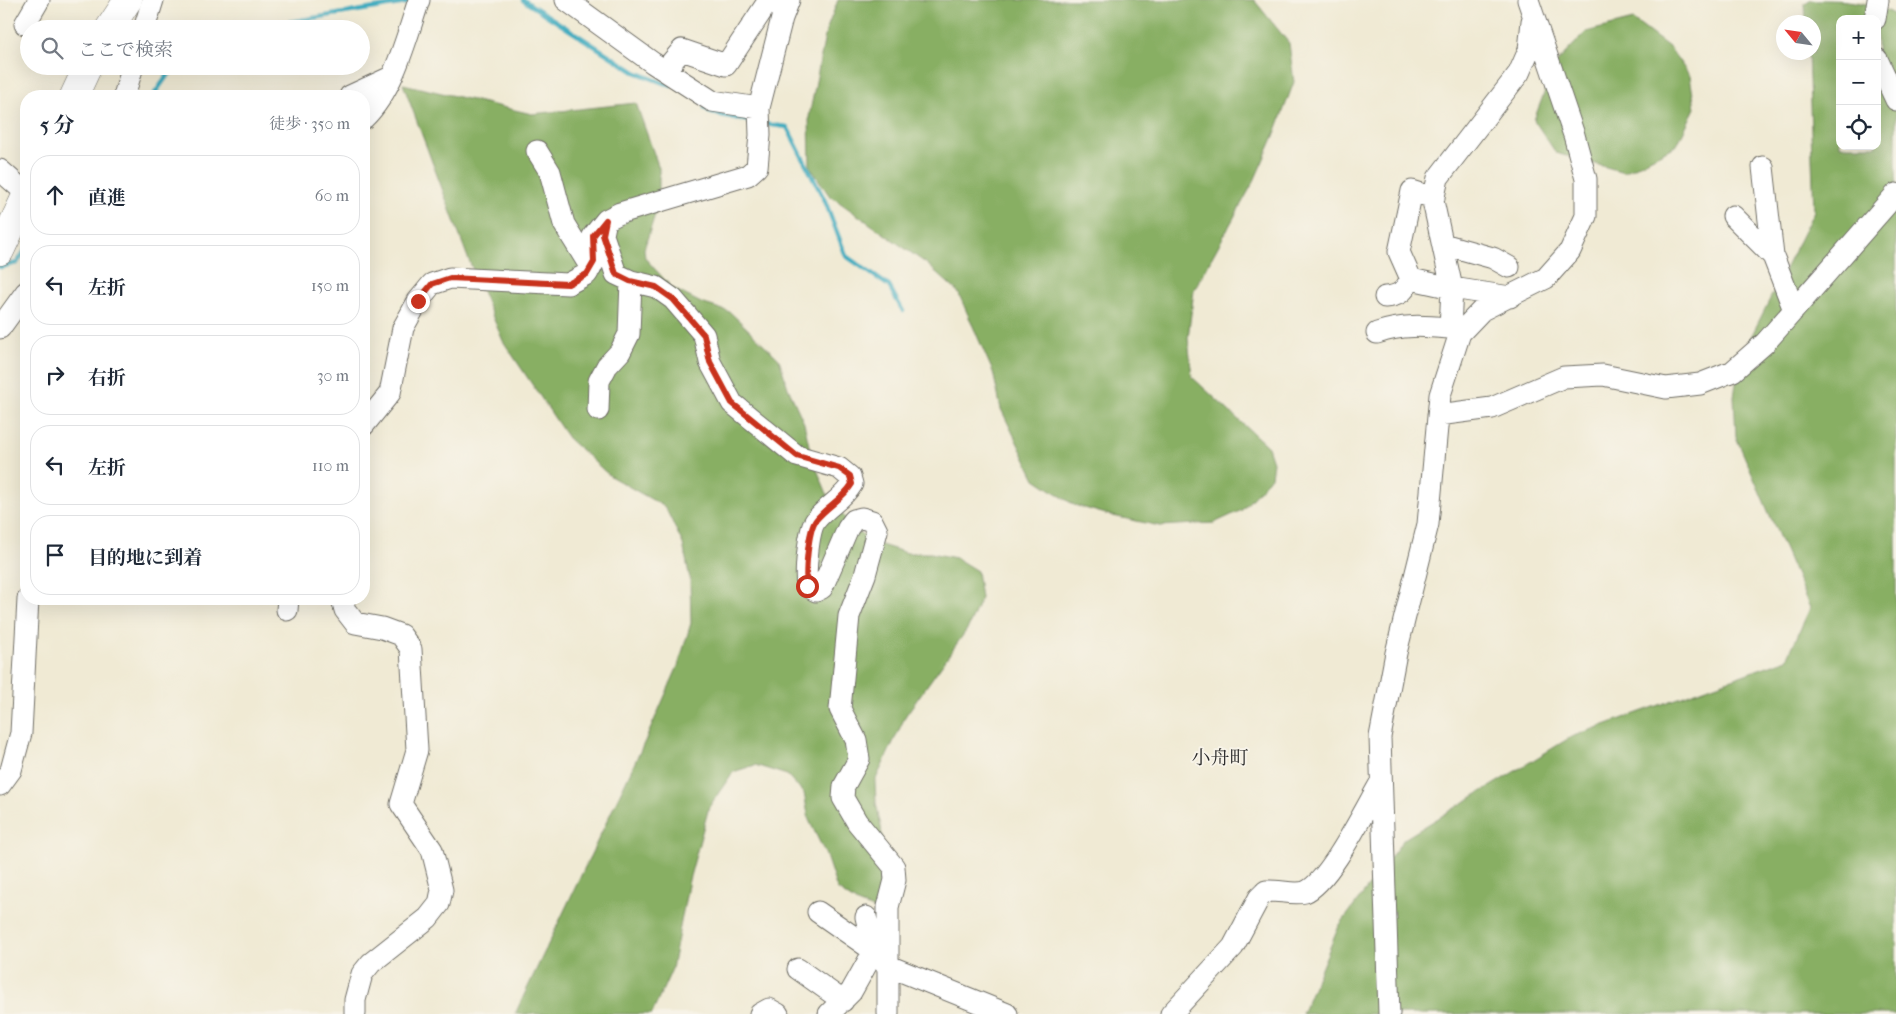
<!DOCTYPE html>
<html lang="ja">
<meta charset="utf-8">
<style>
body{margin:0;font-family:"IM FELL French Canon","Noto Serif JP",serif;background:#f6f6f7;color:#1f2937}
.controls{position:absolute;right:15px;top:15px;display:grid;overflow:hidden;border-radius:10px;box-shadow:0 5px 20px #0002}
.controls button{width:45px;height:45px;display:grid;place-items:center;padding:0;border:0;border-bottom:1px solid #e0e1e3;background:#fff;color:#1f2937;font:25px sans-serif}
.compass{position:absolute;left:1776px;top:15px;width:45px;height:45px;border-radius:50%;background:#fff;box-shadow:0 5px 20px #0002;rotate:299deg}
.stop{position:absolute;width:15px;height:15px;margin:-11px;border:4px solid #c8321e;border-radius:50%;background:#fff}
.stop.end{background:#c8321e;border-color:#fff;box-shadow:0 1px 5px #0008}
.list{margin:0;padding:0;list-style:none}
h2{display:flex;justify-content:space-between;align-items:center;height:65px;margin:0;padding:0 20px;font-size:21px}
h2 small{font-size:16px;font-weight:400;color:#747a83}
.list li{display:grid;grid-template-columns:32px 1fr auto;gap:15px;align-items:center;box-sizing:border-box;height:80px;margin:0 10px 10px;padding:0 10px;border:1px solid #e0e1e3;border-radius:20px}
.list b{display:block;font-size:19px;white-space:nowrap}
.list em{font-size:16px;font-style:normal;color:#747a83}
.icon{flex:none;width:28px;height:28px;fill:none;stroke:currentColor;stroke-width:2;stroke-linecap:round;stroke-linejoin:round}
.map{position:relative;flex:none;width:1896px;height:1014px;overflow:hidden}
.search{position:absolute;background:#fff;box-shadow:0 5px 20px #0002;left:20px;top:20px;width:350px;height:55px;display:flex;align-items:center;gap:12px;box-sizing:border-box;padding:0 18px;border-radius:28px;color:#747a83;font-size:19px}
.panel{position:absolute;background:#fff;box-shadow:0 5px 20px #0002;left:20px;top:90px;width:350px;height:515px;border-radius:20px}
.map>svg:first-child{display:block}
.forest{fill:#88af64;stroke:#5a6d48;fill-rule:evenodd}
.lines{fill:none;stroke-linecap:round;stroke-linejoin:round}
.stream{stroke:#40acbf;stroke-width:4.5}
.minor-casing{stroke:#706e66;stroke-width:23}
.highway-casing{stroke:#706e66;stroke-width:29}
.minor{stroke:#fff;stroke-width:21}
.highway{stroke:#fff;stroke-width:28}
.route{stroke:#c8321e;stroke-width:6}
.labels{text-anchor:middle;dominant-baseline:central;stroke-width:4;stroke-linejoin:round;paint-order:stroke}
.quarter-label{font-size:19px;fill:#2b2b2b;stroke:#f7f3e8}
</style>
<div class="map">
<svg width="1896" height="1014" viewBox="0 0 1896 1014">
<rect width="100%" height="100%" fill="#f7f3e8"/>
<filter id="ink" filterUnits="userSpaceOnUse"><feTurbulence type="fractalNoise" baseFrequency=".02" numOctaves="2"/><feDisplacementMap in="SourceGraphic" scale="10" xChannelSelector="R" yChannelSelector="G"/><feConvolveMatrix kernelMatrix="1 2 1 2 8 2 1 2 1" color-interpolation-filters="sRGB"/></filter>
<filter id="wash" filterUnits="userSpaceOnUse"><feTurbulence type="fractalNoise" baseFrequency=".0096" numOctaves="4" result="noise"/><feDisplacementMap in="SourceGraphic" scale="20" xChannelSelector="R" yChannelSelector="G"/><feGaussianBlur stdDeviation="1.12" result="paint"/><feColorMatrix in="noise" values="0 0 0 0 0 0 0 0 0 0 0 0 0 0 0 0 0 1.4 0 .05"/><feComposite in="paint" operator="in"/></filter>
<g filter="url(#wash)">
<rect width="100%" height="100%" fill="#f0ead4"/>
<path class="forest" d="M 838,0 L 1254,0 L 1289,43 L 1294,82 L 1274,136 L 1254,181 L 1194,290 L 1188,338 L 1192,377 L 1268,447 L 1273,462 L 1271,477 L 1242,510 L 1214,523 L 1160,526 L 1113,516 L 1074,505 L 1035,479 L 1001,409 L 993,372 L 958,292 L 927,264 L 829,195 L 810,167 L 809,117 L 826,31 Z
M 1810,0 C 1840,0 1872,0 1896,16 L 1896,1014 L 1302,1014 L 1339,926 L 1404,839 L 1571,737 L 1787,659 L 1810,608 L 1736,437 L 1734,396 L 1740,359 L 1814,211 L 1808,53 L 1814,52 L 1814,22 L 1806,22 L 1805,3 ZM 1840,19 L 1877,19 L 1877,146 L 1840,146 Z
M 1633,20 L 1669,47 L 1690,76 L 1695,108 L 1677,145 L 1624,172 L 1556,153 L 1534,120 L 1555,64 L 1586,32 Z
M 403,84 L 532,114 L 636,103 L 659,168 L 659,202 L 644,249 L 645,258 L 672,288 L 701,303 L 730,312 L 779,359 L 788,388 L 804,423 L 811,455 L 830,501 L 857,531 L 875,543 L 907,553 L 931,553 L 956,558 L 977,571 L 981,598 L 968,628 L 906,715 L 875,781 L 876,803 L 881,827 L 887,876 L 878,911 L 857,903 L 837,889 L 825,853 L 809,820 L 804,793 L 787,775 L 755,765 L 733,772 L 709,807 L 689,880 L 672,969 L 652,1014 L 515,1014 L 646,739 L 678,666 L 691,623 L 690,579 L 683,544 L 665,507 L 610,476 L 568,438 L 503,341 L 468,258 Z"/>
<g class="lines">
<path class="stream" d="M 523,0 L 635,72 L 671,86
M 246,29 L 412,2
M 153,96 L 167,76 L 179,66
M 705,108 L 712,113 L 754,122
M 764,124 L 787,127 L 825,201 L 846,256 L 889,286 L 903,311
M 0,267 L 17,263 L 26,249"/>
</g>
</g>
<g filter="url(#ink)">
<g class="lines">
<defs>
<path id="minor" d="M 1875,19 L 1878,0
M 25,24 L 39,0
M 144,29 L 153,0
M 1877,59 L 1896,100
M 665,70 L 682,50 L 726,65 L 769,0
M 124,96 L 133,66
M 350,96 L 389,78
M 759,108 L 782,18 L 789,0
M 364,118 C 394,89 406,39 419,0
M 537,151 L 550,172 L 564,224 L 591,268
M 1763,167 L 1773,256 L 1794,310
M 0,170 L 26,193
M 1434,198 L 1412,191 L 1399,252 L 1411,279 L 1452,288 L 1450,328 L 1460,333
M 1733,216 L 1773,256
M 606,220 L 603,235 L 616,274 L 631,281 L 656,287 L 673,299 L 704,335 L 710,362 L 732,403 L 797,456 L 839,468 L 850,477 L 852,484 C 843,499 827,506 816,520 C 808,530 805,573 807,586 L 816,591 L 822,588 L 848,528 L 854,520 L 862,518 L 872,521 L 877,531 L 865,575 L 849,616 L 840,709 L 856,740 L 859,759 L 844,786 L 843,798 L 857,822 L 894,867 L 895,880 L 888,907 L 888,1014
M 1443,244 L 1493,258 L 1509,267
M 1385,297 C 1400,296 1404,291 1411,279
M 1510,297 L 1452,288 L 1433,201 L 1438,178 L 1519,73 L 1529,50 L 1532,21
M 0,328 L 26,292
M 1377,333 C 1402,324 1425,326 1450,328
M 598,410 L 599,381 L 607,366 L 620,352 L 629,334 L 631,281
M 1438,415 L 1492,408 L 1564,377 L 1603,375 L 1666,388 L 1700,384 L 1733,371 L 1765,343 L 1896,194
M 364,425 L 390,393 L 403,328 L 418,301 L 432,284 L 450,278 L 568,284 L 587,274 L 594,262 L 593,236 L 606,220 L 620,213 L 748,175 L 757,167 L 760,135 L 759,108 L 712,101 L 653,63 L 566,0
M 342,599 L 345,610 L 355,623 L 382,628 L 401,635 L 411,649 L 417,750 L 401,804 L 432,850 L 442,890 L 439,904 L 428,918 L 371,963 L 362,974 L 355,1000 L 355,1014
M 287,610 L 288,599
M 0,785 L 11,770 L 21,733 L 28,599
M 818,912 L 874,951 L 851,992 L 829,1014
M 866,917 L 874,951 L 879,951
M 886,965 L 1007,1014
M 798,969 L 843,1001
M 760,1014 L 769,1009 L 778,1014
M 1171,1014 L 1233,947 L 1259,898 L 1266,891 C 1278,890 1294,895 1305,892 C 1330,882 1366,807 1381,782
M 1389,1014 L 1380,737 L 1396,653 L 1428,524 L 1440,395 L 1460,333 L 1482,310 L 1546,278 L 1570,251 L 1586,216 L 1586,179 L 1574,135 L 1528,0"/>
<path id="highway" d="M 109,29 L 128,0
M 74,96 L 88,66
M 0,251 L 26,196"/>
</defs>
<use href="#minor" class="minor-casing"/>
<use href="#highway" class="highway-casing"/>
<use href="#minor" class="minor"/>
<use href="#highway" class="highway"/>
</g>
</g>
<g class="lines" filter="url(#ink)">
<path class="route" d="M 418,301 L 432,284 L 450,278 L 568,284 L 587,274 L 594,262 L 593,236 L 606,220 L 603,235 L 616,274 L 630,281 L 656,287 L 673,299 L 704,335 L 710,362 L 732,403 L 797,456 L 839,468 L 850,476 L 852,484 C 843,499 827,506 816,520 C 808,530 805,573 807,586"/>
</g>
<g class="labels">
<g class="quarter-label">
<text x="1220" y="758">小舟町</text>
</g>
</g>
</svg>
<div class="controls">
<button>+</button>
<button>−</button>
<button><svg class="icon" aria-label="locate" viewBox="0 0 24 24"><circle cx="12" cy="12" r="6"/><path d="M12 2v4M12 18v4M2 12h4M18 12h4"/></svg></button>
</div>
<svg class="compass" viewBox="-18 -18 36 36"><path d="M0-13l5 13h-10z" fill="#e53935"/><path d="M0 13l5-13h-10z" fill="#747a83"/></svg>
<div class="stop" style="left:807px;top:586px"></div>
<div class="stop end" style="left:418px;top:301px"></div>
<div class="search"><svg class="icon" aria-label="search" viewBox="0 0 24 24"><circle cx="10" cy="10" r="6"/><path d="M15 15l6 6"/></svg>ここで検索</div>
<section class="panel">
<h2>5 分<small>徒歩 · 350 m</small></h2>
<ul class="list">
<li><svg class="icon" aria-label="ahead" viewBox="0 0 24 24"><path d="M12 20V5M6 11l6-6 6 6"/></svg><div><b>直進</b></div><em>60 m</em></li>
<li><svg class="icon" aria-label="left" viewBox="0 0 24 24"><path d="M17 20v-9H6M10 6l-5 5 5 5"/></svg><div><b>左折</b></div><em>150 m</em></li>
<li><svg class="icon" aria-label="right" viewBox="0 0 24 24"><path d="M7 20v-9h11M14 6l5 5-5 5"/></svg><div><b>右折</b></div><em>30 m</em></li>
<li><svg class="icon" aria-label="left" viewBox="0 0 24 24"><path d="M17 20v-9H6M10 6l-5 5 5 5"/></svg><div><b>左折</b></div><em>110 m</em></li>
<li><svg class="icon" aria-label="arrive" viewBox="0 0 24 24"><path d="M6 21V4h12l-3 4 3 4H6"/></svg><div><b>目的地に到着</b></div></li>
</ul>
</section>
</div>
